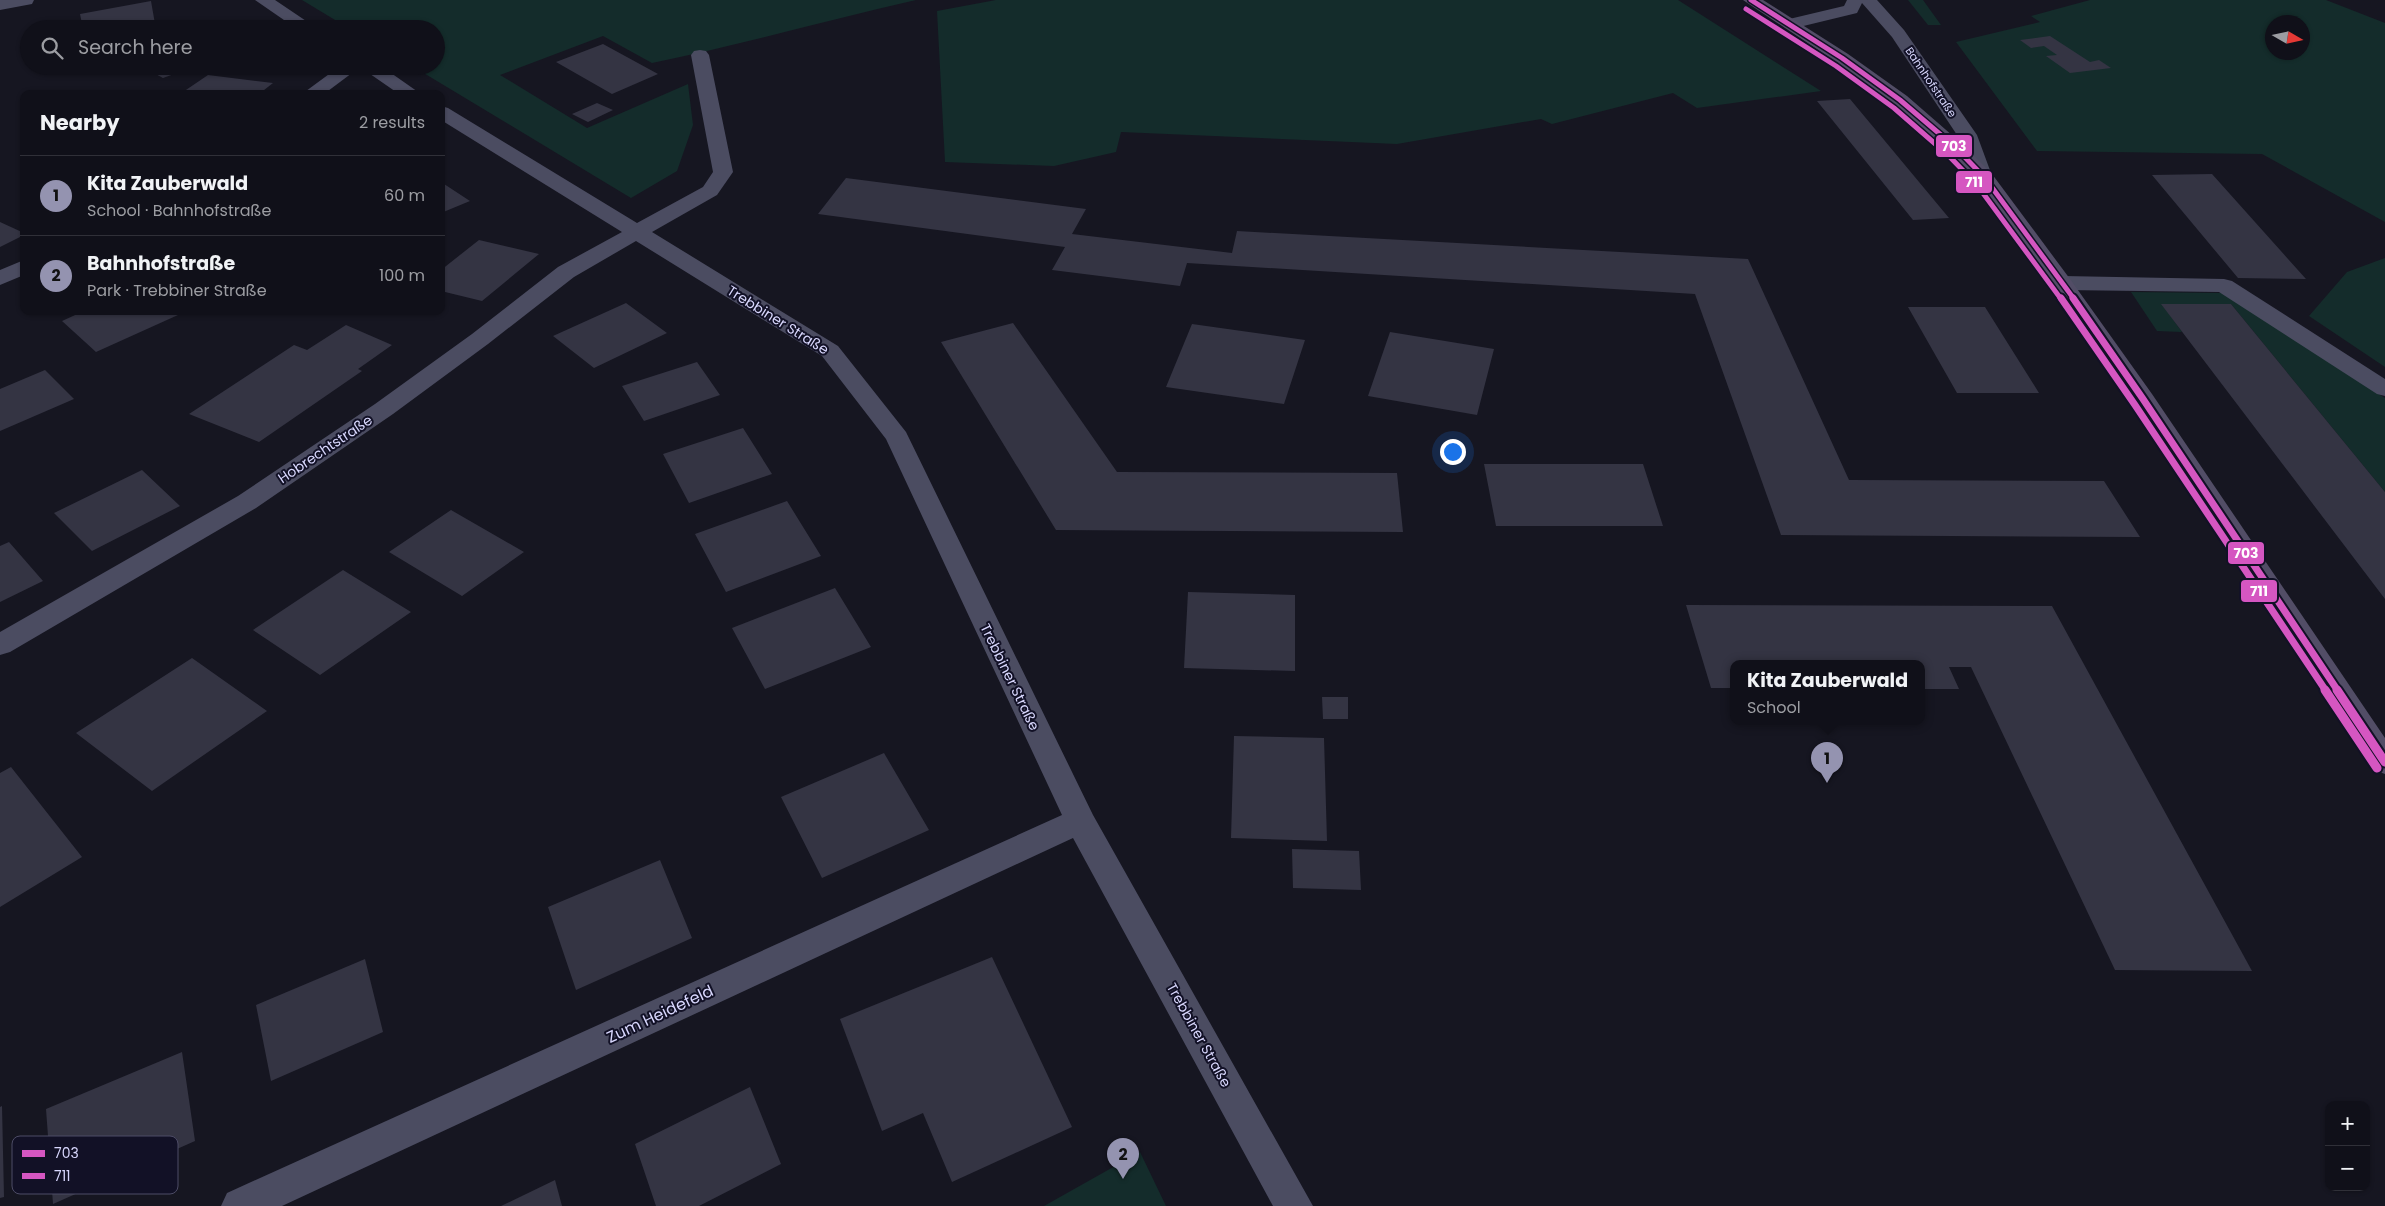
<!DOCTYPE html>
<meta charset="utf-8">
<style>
body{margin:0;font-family:Poppins,sans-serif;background:#191922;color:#f1f3f6}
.controls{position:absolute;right:15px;bottom:15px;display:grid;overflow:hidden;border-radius:10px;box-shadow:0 1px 4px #0004}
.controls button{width:45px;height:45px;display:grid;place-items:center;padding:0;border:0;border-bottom:1px solid #303038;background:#101019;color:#f1f3f6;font:25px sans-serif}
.compass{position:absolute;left:2265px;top:15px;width:45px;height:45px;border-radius:50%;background:#101019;box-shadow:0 1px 4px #0004;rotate:99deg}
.you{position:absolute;left:1452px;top:451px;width:18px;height:18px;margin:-12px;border:4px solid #fff;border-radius:50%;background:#1a73e8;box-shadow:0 0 0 8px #1a73e833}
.badge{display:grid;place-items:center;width:32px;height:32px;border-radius:50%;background:#9493b0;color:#111;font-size:16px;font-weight:700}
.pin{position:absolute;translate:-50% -41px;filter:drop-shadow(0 1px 2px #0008)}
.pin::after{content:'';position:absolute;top:26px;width:18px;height:15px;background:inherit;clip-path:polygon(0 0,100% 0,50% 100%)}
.popup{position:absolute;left:1730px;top:660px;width:195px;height:65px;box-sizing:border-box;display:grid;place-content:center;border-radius:10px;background:#101019;filter:drop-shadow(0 1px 4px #0005);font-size:16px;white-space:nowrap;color:#9c9da2}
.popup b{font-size:19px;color:#f1f3f6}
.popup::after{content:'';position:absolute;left:50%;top:100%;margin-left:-10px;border:10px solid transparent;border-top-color:#101019}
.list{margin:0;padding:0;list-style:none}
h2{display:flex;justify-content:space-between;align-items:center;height:65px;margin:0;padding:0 20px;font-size:21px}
h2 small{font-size:16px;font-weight:400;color:#9c9da2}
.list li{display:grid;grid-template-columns:32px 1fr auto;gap:15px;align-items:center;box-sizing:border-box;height:80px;padding:0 20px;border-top:1px solid #303038}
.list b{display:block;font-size:19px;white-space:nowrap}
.list p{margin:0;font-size:16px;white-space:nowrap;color:#9c9da2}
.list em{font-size:16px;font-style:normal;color:#9c9da2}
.icon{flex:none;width:28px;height:28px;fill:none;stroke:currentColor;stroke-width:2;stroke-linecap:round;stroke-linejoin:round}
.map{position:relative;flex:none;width:2385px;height:1206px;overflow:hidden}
.search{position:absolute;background:#101019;box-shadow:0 1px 4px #0004;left:20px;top:20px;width:425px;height:55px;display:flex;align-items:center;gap:12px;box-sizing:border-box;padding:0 18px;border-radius:28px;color:#9c9da2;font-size:19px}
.panel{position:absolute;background:#101019;box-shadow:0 1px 4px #0004;left:20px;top:90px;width:425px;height:225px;border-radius:10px}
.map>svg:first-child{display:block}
.green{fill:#142c2b;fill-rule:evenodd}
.building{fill:#343443}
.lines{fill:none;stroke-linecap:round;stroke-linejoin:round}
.minor{fill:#4b4c61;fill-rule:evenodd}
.major{fill:#524d66;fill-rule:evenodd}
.bus-1-far2-casing{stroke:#121126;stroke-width:8}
.bus-1-far1-casing{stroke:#121126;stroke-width:11}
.bus-1-casing{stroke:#121126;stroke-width:13}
.bus-2-far2-casing{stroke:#121126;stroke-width:8}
.bus-2-far1-casing{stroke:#121126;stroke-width:11}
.bus-2-casing{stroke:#121126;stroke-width:13}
.bus-1-far2{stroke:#d556c1;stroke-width:5}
.bus-1-far1{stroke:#d556c1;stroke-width:7}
.bus-1{stroke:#d556c1;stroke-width:9}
.bus-2-far2{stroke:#d556c1;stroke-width:5}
.bus-2-far1{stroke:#d556c1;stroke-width:7}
.bus-2{stroke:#d556c1;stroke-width:9}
.labels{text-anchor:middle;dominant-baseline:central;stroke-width:4;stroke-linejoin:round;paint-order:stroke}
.far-street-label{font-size:11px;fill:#d8d7fd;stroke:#121126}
.street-label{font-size:14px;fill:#d8d7fd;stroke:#121126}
.near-street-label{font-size:16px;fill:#d8d7fd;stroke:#121126}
.key{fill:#121126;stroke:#4d4c66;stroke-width:1}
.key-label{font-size:14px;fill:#d8d7fd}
.line-badge{stroke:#121126;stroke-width:2}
.badge-label{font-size:14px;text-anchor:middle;font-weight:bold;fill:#fff}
</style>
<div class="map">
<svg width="2385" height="1206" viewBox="0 0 2385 1206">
<rect width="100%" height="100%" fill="#161621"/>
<path class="green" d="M 302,0 L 916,0 C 828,20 740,45 652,63 L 603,36 L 500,75 L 587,128 L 688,84 L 693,125 L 677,171 L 631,198 L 412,66 L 436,66 L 436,29 L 350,29 Z
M 996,0 L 1678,0 L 1821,91 L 1697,108 L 1673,93 L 1552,124 L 1541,119 L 1397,144 L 1121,132 L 1116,152 L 1054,166 L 945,162 L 937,11 Z
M 1908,0 L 1923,0 L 1941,25 L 1928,25 Z
M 2090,0 L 2326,0 L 2385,23 L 2385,222 L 2262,154 L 2037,151 L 1956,42 L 2040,22 L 2031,16 ZM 2272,22 L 2302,22 L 2302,52 L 2272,52 Z
M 2385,258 L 2385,367 L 2309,316 L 2347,272 Z
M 2131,292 L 2224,293 L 2385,398 L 2385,492 L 2231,304 L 2162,304 L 2182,332 L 2157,331 Z
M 1140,1152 L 1166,1206 L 1044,1206 Z"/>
<path class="building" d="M 151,1 L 155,24 L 129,29 L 83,29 L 80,14 Z
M 2050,36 L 2090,62 L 2099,60 L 2111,68 L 2070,73 L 2046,56 L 2057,55 L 2044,46 L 2031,48 L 2020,40 Z
M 603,44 L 658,74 L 612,94 L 556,62 Z
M 141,66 L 196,66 L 163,78 Z
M 208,75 L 273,83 L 259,94 L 180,94 Z
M 1850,99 L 1949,218 L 1913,220 L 1817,101 Z
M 597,103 L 613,110 L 588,122 L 572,114 Z
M 2212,174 L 2306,279 L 2238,278 L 2152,175 Z
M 846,178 L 1086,209 L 1072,234 L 1232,253 L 1237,231 L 1748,259 L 1849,480 L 2104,481 L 2140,537 L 1781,535 L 1695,294 L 1187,263 L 1180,286 L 1052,270 L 1065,247 L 818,214 Z
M 441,182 L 470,201 L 441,213 Z
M 0,222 L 24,233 L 24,235 L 0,247 Z
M 479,240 L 539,254 L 482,301 L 441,291 L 441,270 Z
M 626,303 L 667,333 L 594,368 L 553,336 Z
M 2161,304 L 2231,304 L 2385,492 L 2385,599 Z
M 1908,307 L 1985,307 L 2039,393 L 1957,393 Z
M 84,311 L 173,311 L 178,315 L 96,352 L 62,321 Z
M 1013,323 L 1117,472 L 1397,473 L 1403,532 L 1056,530 L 941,342 Z
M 1192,324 L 1305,340 L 1284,404 L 1166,387 Z
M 346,325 L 392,345 L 358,369 L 362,371 L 259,442 L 189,414 L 294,345 L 307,350 Z
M 1390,332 L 1494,349 L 1477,415 L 1368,396 Z
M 697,362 L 720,395 L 644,421 L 622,386 Z
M 45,370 L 74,399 L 0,431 L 0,389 Z
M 743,428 L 772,474 L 689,503 L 663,454 Z
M 1484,464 L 1643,464 L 1663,526 L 1496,526 Z
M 142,470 L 180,506 L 92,551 L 54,513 Z
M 787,501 L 821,556 L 726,592 L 695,534 Z
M 451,510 L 524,552 L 462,596 L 389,552 Z
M 9,542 L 43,581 L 0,602 L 0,546 Z
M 343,570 L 411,612 L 320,675 L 253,630 Z
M 835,588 L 871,647 L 765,689 L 732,628 Z
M 1188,592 L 1295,595 L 1295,671 L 1184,668 Z
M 1686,605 L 2052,606 L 2252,971 L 2115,970 L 1971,667 L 1949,667 L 1959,689 L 1921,689 L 1921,664 L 1733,664 L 1733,688 L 1711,688 Z
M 192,658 L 267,711 L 152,791 L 76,733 Z
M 1322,697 L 1348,697 L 1348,719 L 1323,719 Z
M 1234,736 L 1324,738 L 1327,841 L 1231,838 Z
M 884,753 L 929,830 L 822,878 L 781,797 Z
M 11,767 L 82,857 L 0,907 L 0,773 Z
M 1292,849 L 1359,851 L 1361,890 L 1293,888 Z
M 660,860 L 692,938 L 576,990 L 548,907 Z
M 992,957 L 1072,1127 L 952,1182 L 923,1113 L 882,1131 L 840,1019 Z
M 365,959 L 383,1032 L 271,1081 L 256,1005 Z
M 182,1052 L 195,1141 L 53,1204 L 46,1109 Z
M 750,1087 L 781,1164 L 699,1206 L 656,1206 L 635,1144 Z
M 2,1106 L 4,1197 L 0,1198 L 0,1107 Z
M 555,1180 L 562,1206 L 501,1206 Z"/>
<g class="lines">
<path class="minor" d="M 0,0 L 34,0 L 32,4 L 0,10 Z
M 255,0 L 275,0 L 318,29 L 297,29 Z
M 1847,0 L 1877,0 L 1904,30 L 1977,135 L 1991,173 L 1988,177 L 1981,179 L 1974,177 L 1957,135 L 1892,37 L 1862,3 L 1857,13 L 1791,29 L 1785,28 L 1782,24 L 1785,20 L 1844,6 Z
M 700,50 L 706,51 L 709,55 L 733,172 L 717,195 L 652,232 L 838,346 L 906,432 L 1093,815 L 1313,1206 L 1273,1206 L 1073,838 L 282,1206 L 221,1206 L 227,1193 L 1062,815 L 886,439 L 822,356 L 636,241 L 574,277 L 488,344 L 393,414 L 256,508 L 10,652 L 0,655 L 0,632 L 238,496 L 375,404 L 472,334 L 558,267 L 622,232 L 441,120 L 441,106 L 448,108 L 637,223 L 703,187 L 713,172 L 691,55 L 694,51 Z
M 340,66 L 381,66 L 421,94 L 399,94 L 360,67 L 324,94 L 302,94 Z
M 24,260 L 24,275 L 0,285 L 0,270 Z
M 2063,276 L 2224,279 L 2232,281 L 2385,379 L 2385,396 L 2377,394 L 2219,292 L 2063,290 L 2055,288 L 2052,283 L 2055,278 Z"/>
<path class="major" d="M 1743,0 L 1763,0 L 1848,54 L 1907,96 L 1961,143 L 1992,174 L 2070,279 L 2152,394 L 2385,738 L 2385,774 L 2374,770 L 2133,401 L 2055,288 L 1978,183 L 1948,152 L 1894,104 L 1836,62 Z"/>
<defs>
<path id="bus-1-far2" d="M 1751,0 L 1842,58 L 1900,100 L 1955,147 L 1985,178 L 2074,299"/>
<path id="bus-1-far1" d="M 2073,298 L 2143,399 L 2338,691"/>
<path id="bus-1" d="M 2337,690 L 2385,762"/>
<path id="bus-2-far2" d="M 1746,9 L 1836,66 L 1894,108 L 1948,155 L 1977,185 L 2061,299"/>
<path id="bus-2-far1" d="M 2061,298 L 2135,405 L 2326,691"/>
<path id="bus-2" d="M 2325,690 L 2377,768"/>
</defs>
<use href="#bus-1-far2" class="bus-1-far2-casing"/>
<use href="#bus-1-far1" class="bus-1-far1-casing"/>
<use href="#bus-1" class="bus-1-casing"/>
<use href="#bus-2-far2" class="bus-2-far2-casing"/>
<use href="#bus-2-far1" class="bus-2-far1-casing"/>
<use href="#bus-2" class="bus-2-casing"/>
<use href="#bus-1-far2" class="bus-1-far2"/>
<use href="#bus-1-far1" class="bus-1-far1"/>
<use href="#bus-1" class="bus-1"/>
<use href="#bus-2-far2" class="bus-2-far2"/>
<use href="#bus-2-far1" class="bus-2-far1"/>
<use href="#bus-2" class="bus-2"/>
</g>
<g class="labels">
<g class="far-street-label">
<text transform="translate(1931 82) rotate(56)">Bahnhofstraße</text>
</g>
<g class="street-label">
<text transform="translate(778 320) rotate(32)">Trebbiner Straße</text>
<text transform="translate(325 449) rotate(-34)">Hobrechtstraße</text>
<text transform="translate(1010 677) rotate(64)">Trebbiner Straße</text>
<text transform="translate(1199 1035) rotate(61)">Trebbiner Straße</text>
</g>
<g class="near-street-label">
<text transform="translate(660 1014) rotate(-25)">Zum Heidefeld</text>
</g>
</g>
<rect x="12" y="1136" width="166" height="58" rx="8" class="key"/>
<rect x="22" y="1150" width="23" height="7" fill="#d556c1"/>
<rect x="22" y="1173" width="23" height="6" fill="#d556c1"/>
<g class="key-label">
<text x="54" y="1158">703</text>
<text x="54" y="1181">711</text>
</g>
<g class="line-badge">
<rect x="1935" y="134" width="38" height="24" rx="5" fill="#d556c1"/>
<rect x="1955" y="170" width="38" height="24" rx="5" fill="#d556c1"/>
<rect x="2227" y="541" width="38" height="24" rx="5" fill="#d556c1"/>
<rect x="2240" y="579" width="38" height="24" rx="5" fill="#d556c1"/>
</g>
<g class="badge-label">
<text x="1954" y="151">703</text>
<text x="1974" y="187">711</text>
<text x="2246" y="558">703</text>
<text x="2259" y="596">711</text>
</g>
</svg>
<div class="controls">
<button>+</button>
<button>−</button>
</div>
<svg class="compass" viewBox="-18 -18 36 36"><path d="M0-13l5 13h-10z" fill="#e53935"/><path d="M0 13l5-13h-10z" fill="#9c9da2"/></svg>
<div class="you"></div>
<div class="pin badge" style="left:1827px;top:783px">1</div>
<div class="popup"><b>Kita Zauberwald</b>School</div>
<div class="pin badge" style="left:1123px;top:1179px">2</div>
<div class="search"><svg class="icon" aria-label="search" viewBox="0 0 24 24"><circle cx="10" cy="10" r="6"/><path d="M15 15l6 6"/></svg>Search here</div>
<section class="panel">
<h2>Nearby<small>2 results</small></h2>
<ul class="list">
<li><span class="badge">1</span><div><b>Kita Zauberwald</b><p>School · Bahnhofstraße</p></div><em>60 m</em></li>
<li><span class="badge">2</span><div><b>Bahnhofstraße</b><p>Park · Trebbiner Straße</p></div><em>100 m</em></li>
</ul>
</section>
</div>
